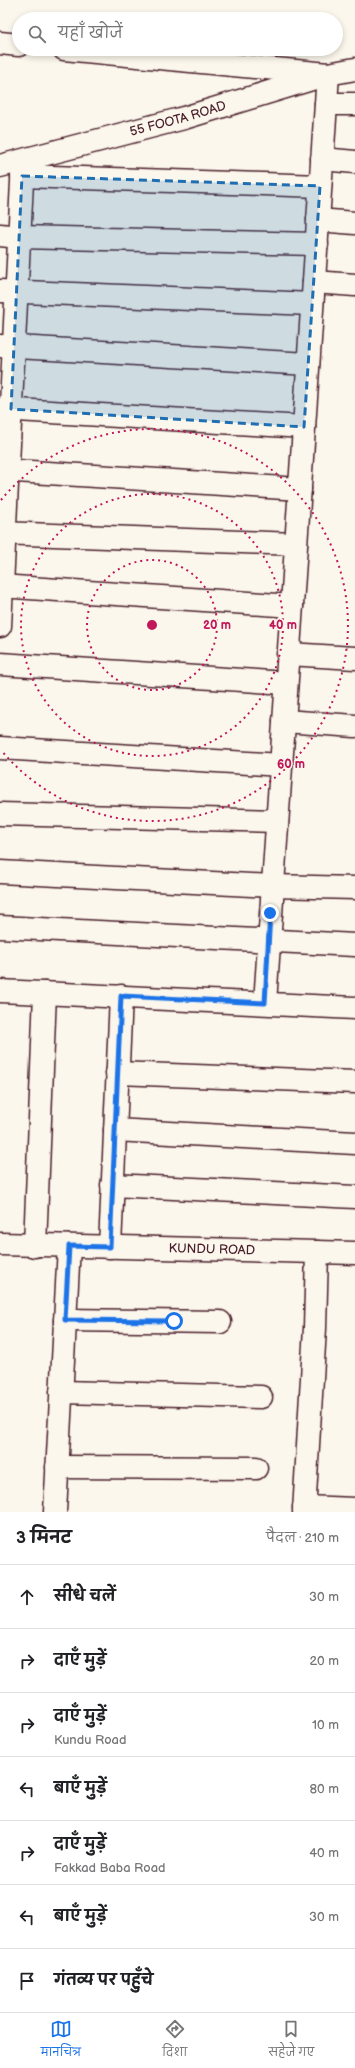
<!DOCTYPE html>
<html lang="hi">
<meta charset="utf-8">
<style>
body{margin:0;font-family:"Balsamiq Sans","Playpen Sans Deva",sans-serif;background:#f2f2f2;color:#202124}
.stop{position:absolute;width:12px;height:12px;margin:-9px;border:3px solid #1a73e8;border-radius:50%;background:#fff}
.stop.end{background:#1a73e8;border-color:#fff;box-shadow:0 1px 4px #0008}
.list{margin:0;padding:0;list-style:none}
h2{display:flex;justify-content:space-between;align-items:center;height:52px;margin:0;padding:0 16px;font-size:17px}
h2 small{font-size:13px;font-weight:400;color:#757577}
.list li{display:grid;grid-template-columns:26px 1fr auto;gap:12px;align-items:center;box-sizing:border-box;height:64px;padding:0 16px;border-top:1px solid #e0e0e0}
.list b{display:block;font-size:15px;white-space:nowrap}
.list p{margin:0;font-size:13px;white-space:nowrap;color:#757577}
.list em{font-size:13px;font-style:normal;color:#757577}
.icon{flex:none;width:22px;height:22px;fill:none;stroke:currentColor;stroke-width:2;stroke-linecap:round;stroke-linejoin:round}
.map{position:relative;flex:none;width:355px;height:1512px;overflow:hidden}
.search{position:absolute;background:#fff;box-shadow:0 2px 6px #0003;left:12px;right:12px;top:12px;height:44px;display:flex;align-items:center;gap:10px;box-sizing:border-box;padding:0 14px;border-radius:22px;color:#757577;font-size:15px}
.sheet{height:500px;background:#fff}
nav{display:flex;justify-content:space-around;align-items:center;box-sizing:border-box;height:56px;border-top:1px solid #e0e0e0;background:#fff;font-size:11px;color:#757577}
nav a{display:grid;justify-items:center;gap:2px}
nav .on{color:#1a73e8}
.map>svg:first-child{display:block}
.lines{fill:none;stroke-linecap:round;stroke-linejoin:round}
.minor-casing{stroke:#4a1f2b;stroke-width:25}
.minor{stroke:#fbf7ec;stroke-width:22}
.route{stroke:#1a73e8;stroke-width:5}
.marked{fill:#1f6fb2;fill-opacity:0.2;stroke:#1f6fb2;stroke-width:3;stroke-dasharray:8 5;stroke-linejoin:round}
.ring{fill:none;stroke:#c2185b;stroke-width:2;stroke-dasharray:2 4}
.labels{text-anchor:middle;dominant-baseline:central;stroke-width:3;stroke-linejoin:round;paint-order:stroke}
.street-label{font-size:13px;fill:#4a1f2b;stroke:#fbf7ec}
.centre{fill:#c2185b;stroke:#fbf7ec;stroke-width:2}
.ring-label{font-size:12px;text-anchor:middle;font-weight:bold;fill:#c2185b;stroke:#fbf7ec;stroke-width:3;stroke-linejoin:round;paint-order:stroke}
</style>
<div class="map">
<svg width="355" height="1512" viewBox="0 0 355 1512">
<rect width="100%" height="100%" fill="#fbf7ec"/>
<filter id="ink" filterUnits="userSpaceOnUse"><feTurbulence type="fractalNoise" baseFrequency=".025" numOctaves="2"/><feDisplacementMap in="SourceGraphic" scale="8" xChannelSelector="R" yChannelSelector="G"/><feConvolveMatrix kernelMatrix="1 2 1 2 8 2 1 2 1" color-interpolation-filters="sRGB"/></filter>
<g filter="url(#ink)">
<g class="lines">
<defs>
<g id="minor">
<path d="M 0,43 L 19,45"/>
<path d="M 64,49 L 328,74 L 265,1003"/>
<path d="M 326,104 L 355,104"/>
<path d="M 322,159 L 355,162"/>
<path id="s1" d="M 0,166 L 184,118 L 328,74 L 355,69"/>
<path d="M 22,176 L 320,186"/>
<path d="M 318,220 L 355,223"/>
<path d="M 0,235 L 19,237 L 317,244"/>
<path d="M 314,282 L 355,285"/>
<path d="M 0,291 L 312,304"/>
<path d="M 0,346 L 308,364"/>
<path d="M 0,409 L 304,427"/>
<path d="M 0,470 L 300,489"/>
<path d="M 0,533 L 296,544"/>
<path d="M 0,586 L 292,606"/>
<path d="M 0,626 L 23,161"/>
<path d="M 288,654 L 355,658"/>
<path d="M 0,664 L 286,683"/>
<path d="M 284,721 L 355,726"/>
<path d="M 0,748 L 281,765"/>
<path d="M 0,814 L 277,821"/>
<path d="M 0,872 L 272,886 L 355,888"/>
<path d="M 0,927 L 355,945"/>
<path d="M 0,991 L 355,1008"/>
<path d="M 117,1073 L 355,1082"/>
<path d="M 115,1130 L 355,1143"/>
<path d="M 112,1185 L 355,1197"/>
<path id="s2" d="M 0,1244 L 355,1253"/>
<path d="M 35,1246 L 45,993"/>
<path d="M 110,1247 L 121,996"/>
<path d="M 65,1320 L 220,1322"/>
<path d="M 61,1392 L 261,1397"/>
<path d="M 57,1467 L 256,1468"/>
<path d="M 304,1507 L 355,1509"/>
<path d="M 55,1512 L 69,1246"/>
<path d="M 304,1512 L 315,1328 L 317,1252"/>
</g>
</defs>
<use href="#minor" class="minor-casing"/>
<use href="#minor" class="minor"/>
</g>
</g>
<g class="lines" filter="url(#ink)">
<path class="route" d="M 174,1321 L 65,1320 L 69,1246 L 110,1247 L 121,996 L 265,1003 L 270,913"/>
</g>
<path class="marked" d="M 22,176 L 320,186 L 304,427 L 11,409 Z"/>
<g class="ring">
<circle cx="152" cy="625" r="65"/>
<circle cx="152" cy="625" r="131"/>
<path d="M1 500A196 196 0 1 1 1 750"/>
</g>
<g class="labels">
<g class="street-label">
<text stroke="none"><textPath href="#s1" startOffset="184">55 FOOTA ROAD</textPath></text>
<text stroke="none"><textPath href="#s2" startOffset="212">KUNDU ROAD</textPath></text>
</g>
</g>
<circle cx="152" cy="625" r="6" class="centre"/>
<g class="ring-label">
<text x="217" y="629">20 m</text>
<text x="283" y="629">40 m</text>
<text x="291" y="768">60 m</text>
</g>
</svg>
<div class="stop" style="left:174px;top:1321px"></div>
<div class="stop end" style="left:270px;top:913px"></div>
<div class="search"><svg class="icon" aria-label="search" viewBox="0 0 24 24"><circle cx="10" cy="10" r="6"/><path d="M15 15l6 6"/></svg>यहाँ खोजें</div>
</div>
<section class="sheet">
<h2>3 मिनट<small>पैदल · 210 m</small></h2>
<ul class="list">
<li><svg class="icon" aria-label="ahead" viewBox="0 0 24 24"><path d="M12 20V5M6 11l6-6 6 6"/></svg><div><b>सीधे चलें</b></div><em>30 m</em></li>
<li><svg class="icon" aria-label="right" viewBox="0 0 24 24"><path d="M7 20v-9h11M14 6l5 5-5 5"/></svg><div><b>दाएँ मुड़ें</b></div><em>20 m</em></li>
<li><svg class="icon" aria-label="right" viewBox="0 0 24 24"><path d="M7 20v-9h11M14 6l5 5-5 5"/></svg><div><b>दाएँ मुड़ें</b><p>Kundu Road</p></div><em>10 m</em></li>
<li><svg class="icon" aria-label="left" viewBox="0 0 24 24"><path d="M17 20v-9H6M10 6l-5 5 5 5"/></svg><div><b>बाएँ मुड़ें</b></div><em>80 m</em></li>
<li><svg class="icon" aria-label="right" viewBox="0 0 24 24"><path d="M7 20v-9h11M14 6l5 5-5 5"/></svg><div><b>दाएँ मुड़ें</b><p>Fakkad Baba Road</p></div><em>40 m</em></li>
<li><svg class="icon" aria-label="left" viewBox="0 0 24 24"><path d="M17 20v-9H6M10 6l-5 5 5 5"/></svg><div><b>बाएँ मुड़ें</b></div><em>30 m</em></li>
<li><svg class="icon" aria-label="arrive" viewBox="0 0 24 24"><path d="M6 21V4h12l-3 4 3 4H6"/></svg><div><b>गंतव्य पर पहुँचे</b></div></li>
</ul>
</section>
<nav>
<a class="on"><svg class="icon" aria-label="map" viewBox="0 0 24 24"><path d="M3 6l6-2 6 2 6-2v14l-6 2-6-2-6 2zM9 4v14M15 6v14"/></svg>मानचित्र</a>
<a><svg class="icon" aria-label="directions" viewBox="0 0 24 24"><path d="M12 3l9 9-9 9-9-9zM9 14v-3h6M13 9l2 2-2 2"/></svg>दिशा</a>
<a><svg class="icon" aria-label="saved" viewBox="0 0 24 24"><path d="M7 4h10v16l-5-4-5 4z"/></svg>सहेजे गए</a>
</nav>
